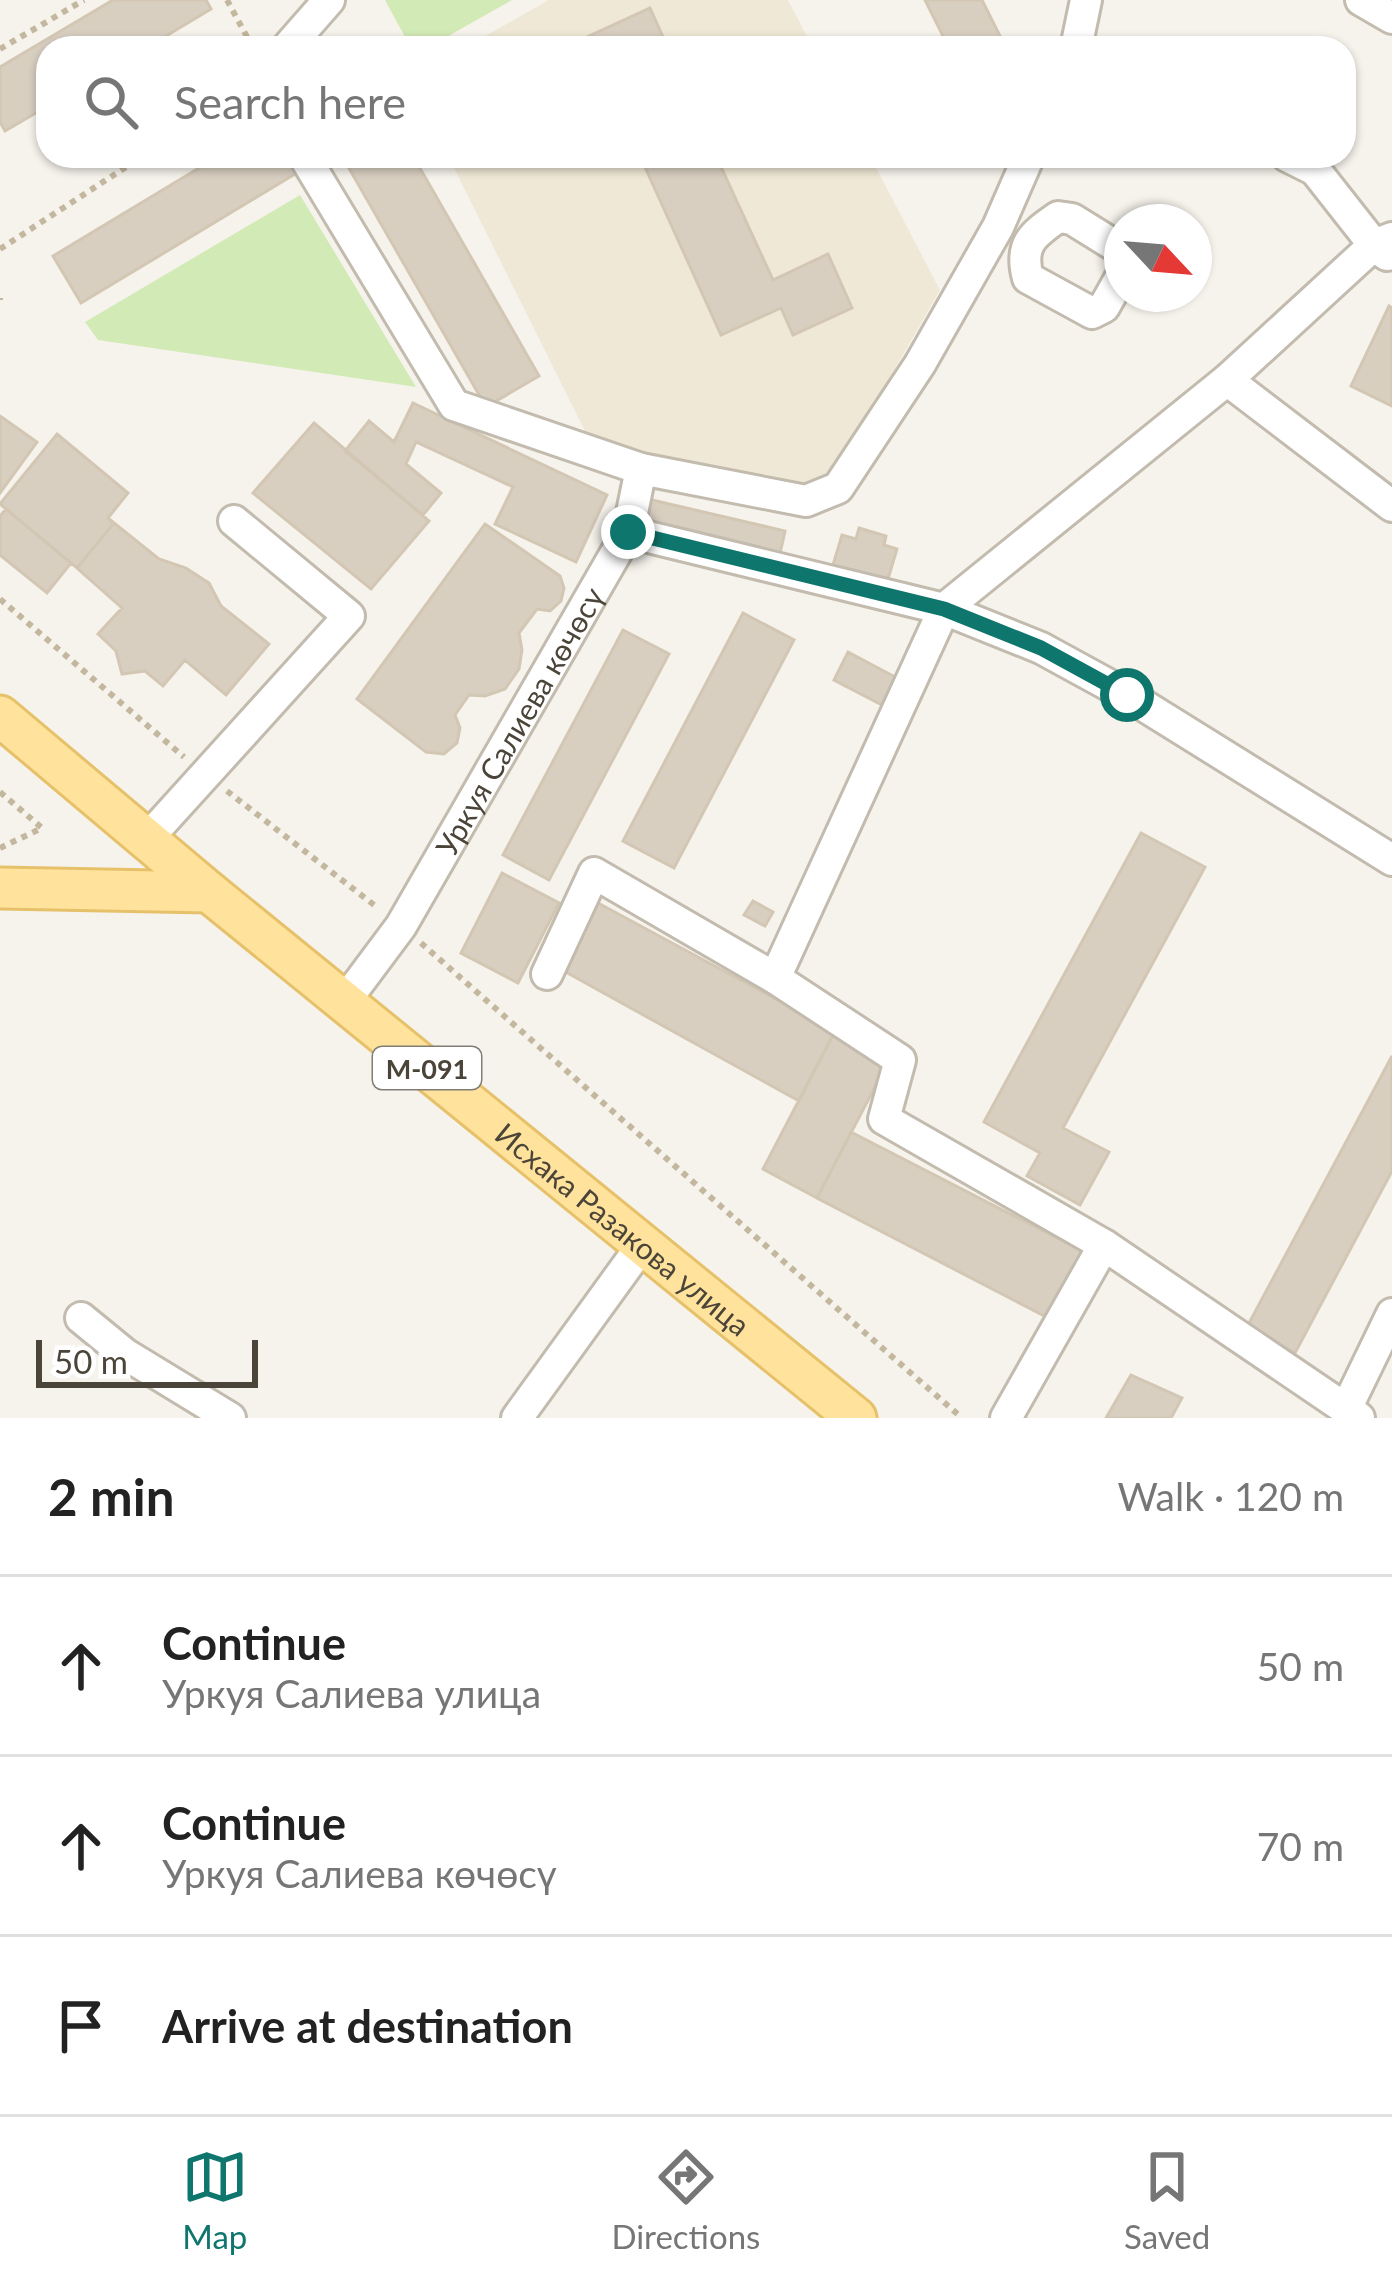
<!DOCTYPE html>
<meta charset="utf-8">
<style>
body{margin:0;font-family:Lato,sans-serif;background:#f6f6f6;color:#222}
.compass{position:absolute;left:1104px;top:204px;width:108px;height:108px;border-radius:50%;background:#fff;box-shadow:0 3px 9px #0004;rotate:116deg}
.scale{position:absolute;left:36px;bottom:30px;width:222px;box-sizing:border-box;padding-left:12px;border:6px solid #4b4439;border-top:0;font-size:33px;line-height:42px;white-space:nowrap;color:#4b4439;-webkit-text-stroke:9px #fff;paint-order:stroke}
.stop{position:absolute;width:36px;height:36px;margin:-27px;border:9px solid #0f766e;border-radius:50%;background:#fff}
.stop.end{background:#0f766e;border-color:#fff;box-shadow:0 3px 12px #0008}
.list{margin:0;padding:0;list-style:none}
h2{display:flex;justify-content:space-between;align-items:center;height:156px;margin:0;padding:0 48px;font-size:51px}
h2 small{font-size:39px;font-weight:400;color:#767676}
.list li{display:grid;grid-template-columns:78px 1fr auto;gap:36px;align-items:center;box-sizing:border-box;height:180px;padding:0 48px;border-top:3px solid #e0e0e0}
.list b{display:block;font-size:45px;white-space:nowrap}
.list p{margin:0;font-size:39px;white-space:nowrap;color:#767676}
.list em{font-size:39px;font-style:normal;color:#767676}
.icon{flex:none;width:66px;height:66px;fill:none;stroke:currentColor;stroke-width:2;stroke-linecap:round;stroke-linejoin:round}
.map{position:relative;flex:none;width:1392px;height:1418px;overflow:hidden}
.search{position:absolute;background:#fff;box-shadow:0 3px 9px #0004;left:36px;right:36px;top:36px;height:132px;display:flex;align-items:center;gap:30px;box-sizing:border-box;padding:0 42px;border-radius:36px;color:#767676;font-size:45px}
.sheet{height:696px;background:#fff}
nav{display:flex;justify-content:space-around;align-items:center;box-sizing:border-box;height:168px;border-top:3px solid #e0e0e0;background:#fff;font-size:33px;color:#767676}
nav a{display:grid;justify-items:center;gap:6px}
nav .on{color:#0f766e}
.map>svg:first-child{display:block}
.education{fill:#efe8d6}
.green{fill:#d2eab5}
.building{fill:#d8cfc1;stroke:#d3c7b4;stroke-width:3}
.lines{fill:none;stroke-linecap:round;stroke-linejoin:round}
.minor-casing{stroke:#c2bbae;stroke-width:36}
.major-casing{stroke:#e6c16a;stroke-width:45}
.path{stroke:#c4b79f;stroke-width:6;stroke-dasharray:6 6;stroke-linecap:butt}
.minor{stroke:#fff;stroke-width:30}
.major{stroke:#ffe39c;stroke-width:39}
.route{stroke:#0f766e;stroke-width:15}
.labels{text-anchor:middle;dominant-baseline:central;stroke-width:10;stroke-linejoin:round;paint-order:stroke}
.shield{fill:#fff;stroke:#817c74;stroke-width:3}
.shield-label{font-size:27px;font-weight:bold;fill:#4b4439}
.street-label{font-size:30px;fill:#4b4439;stroke:#fff}
</style>
<div class="map">
<svg width="1392" height="1418" viewBox="0 0 1392 1418">
<rect width="100%" height="100%" fill="#f6f3ec"/>
<path class="education" d="M 549,0 L 788,0 L 813,48 L 464,48 Z
M 448,156 L 870,156 L 940,290 L 818,503 L 588,437 Z"/>
<path class="green" d="M 385,0 L 512,0 L 427,48 L 411,48 Z
M 300,195 L 416,387 L 98,340 L 85,322 Z"/>
<path class="building" d="M 113,0 L 206,0 L 211,9 L 146,48 L 48,48 L 48,106 L 5,131 L 0,122 L 0,67 Z
M 925,0 L 982,0 L 1006,48 L 949,48 Z
M 650,8 L 668,48 L 592,48 L 587,37 Z
M 219,156 L 291,156 L 300,171 L 81,303 L 53,256 Z
M 342,156 L 413,156 L 539,376 L 486,407 Z
M 640,156 L 716,156 L 773,280 L 828,254 L 852,308 L 793,335 L 781,308 L 721,335 Z
M 1389,306 L 1392,308 L 1392,406 L 1351,386 Z
M 413,403 L 607,495 L 576,562 L 495,524 L 513,487 L 416,442 L 406,464 L 441,493 L 423,515 L 345,451 L 369,421 L 394,442 Z
M 0,416 L 37,442 L 0,493 Z
M 314,423 L 429,521 L 371,589 L 253,493 Z
M 57,434 L 128,493 L 108,518 L 114,523 L 77,568 L 0,504 Z
M 648,499 L 785,531 L 779,558 L 642,526 Z
M 6,509 L 71,563 L 47,593 L 0,555 L 0,516 Z
M 114,523 L 159,559 L 186,568 L 209,583 L 221,606 L 269,644 L 226,695 L 185,660 L 163,686 L 145,671 L 122,674 L 116,651 L 98,634 L 122,608 L 77,568 Z
M 485,524 L 560,576 L 564,588 L 561,601 L 550,611 L 537,609 L 519,633 L 522,650 L 519,669 L 505,689 L 485,696 L 469,695 L 455,715 L 460,728 L 457,743 L 444,754 L 426,752 L 357,699 Z
M 859,528 L 886,536 L 884,545 L 897,549 L 887,582 L 833,565 L 842,535 L 856,539 Z
M 743,613 L 794,640 L 674,868 L 623,841 Z
M 623,630 L 669,654 L 549,880 L 503,855 Z
M 848,652 L 897,678 L 882,705 L 834,680 Z
M 1141,833 L 1205,867 L 1063,1128 L 1109,1152 L 1080,1205 L 1027,1176 L 1040,1153 L 984,1122 Z
M 502,873 L 559,903 L 518,983 L 461,953 Z
M 753,901 L 773,912 L 765,926 L 744,915 Z
M 598,903 L 835,1031 L 799,1101 L 562,970 Z
M 835,1031 L 889,1060 L 817,1198 L 763,1169 Z
M 1392,1056 L 1392,1171 L 1295,1353 L 1247,1327 Z
M 851,1132 L 1088,1254 L 1054,1321 L 817,1198 Z
M 1131,1375 L 1182,1398 L 1171,1418 L 1106,1418 Z"/>
<g class="lines">
<defs>
<g id="minor">
<path d="M 1361,0 L 1392,18"/>
<path d="M 287,48 L 329,0"/>
<path d="M 1076,48 L 1086,0"/>
<path d="M 304,156 L 454,405 L 641,469 L 628,532"/>
<path d="M 1287,156 L 1315,170 L 1374,245 L 1387,255"/>
<path d="M 1122,250 L 1072,219 L 1058,217 C 1032,235 1019,245 1028,278 L 1092,313 L 1104,307 L 1122,275"/>
<path d="M 1227,380 L 1392,506"/>
<path d="M 641,469 L 806,501 L 838,488 L 920,364 L 998,227 L 1029,156"/>
<path d="M 147,839 L 349,616 L 234,521"/>
<path d="M 547,974 L 594,873 L 775,978 L 900,1060 L 884,1119 L 1104,1245 L 1359,1418"/>
<path d="M 775,978 L 944,609 L 1227,380 L 1374,245 L 1392,238"/>
<path id="s1" d="M 345,1001 L 401,926 L 628,532 L 944,609 L 1041,648 L 1127,695 L 1392,860"/>
<path d="M 81,1318 L 125,1354 L 230,1418"/>
<path d="M 1346,1409 L 1392,1314"/>
<path d="M 517,1418 L 643,1244"/>
<path d="M 1006,1418 L 1104,1245"/>
</g>
<g id="major">
<path id="s2" d="M 0,716 L 209,892 L 856,1418"/>
<path d="M 0,888 L 209,892"/>
</g>
</defs>
<use href="#minor" class="minor-casing"/>
<use href="#major" class="major-casing"/>
<path class="path" d="M 227,0 L 253,48
M 0,49 L 84,0
M 0,249 L 143,156
M 0,298 L 0,300
M 0,599 L 184,757
M 227,791 L 378,908
M 0,792 L 42,828 L 0,848
M 421,943 L 962,1418"/>
<use href="#minor" class="minor"/>
<use href="#major" class="major"/>
</g>
<g class="lines">
<path class="route" d="M 628,532 L 944,609 L 1041,648 L 1127,695"/>
</g>
<g class="labels">
<rect class="shield" x="373" y="1047" width="108" height="42" rx="9"/>
<g class="shield-label">
<text x="427" y="1068">М-091</text>
</g>
<g class="street-label">
<text stroke="none"><textPath href="#s1" startOffset="330">Уркуя Салиева көчөсү</textPath></text>
<text stroke="none"><textPath href="#s2" startOffset="807">Исхака Разакова улица</textPath></text>
</g>
</g>
</svg>
<svg class="compass" viewBox="-18 -18 36 36"><path d="M0-13l5 13h-10z" fill="#e53935"/><path d="M0 13l5-13h-10z" fill="#767676"/></svg>
<div class="scale">50 m</div>
<div class="stop" style="left:1127px;top:695px"></div>
<div class="stop end" style="left:628px;top:532px"></div>
<div class="search"><svg class="icon" aria-label="search" viewBox="0 0 24 24"><circle cx="10" cy="10" r="6"/><path d="M15 15l6 6"/></svg>Search here</div>
</div>
<section class="sheet">
<h2>2 min<small>Walk · 120 m</small></h2>
<ul class="list">
<li><svg class="icon" aria-label="ahead" viewBox="0 0 24 24"><path d="M12 20V5M6 11l6-6 6 6"/></svg><div><b>Continue</b><p>Уркуя Салиева улица</p></div><em>50 m</em></li>
<li><svg class="icon" aria-label="ahead" viewBox="0 0 24 24"><path d="M12 20V5M6 11l6-6 6 6"/></svg><div><b>Continue</b><p>Уркуя Салиева көчөсү</p></div><em>70 m</em></li>
<li><svg class="icon" aria-label="arrive" viewBox="0 0 24 24"><path d="M6 21V4h12l-3 4 3 4H6"/></svg><div><b>Arrive at destination</b></div></li>
</ul>
</section>
<nav>
<a class="on"><svg class="icon" aria-label="map" viewBox="0 0 24 24"><path d="M3 6l6-2 6 2 6-2v14l-6 2-6-2-6 2zM9 4v14M15 6v14"/></svg>Map</a>
<a><svg class="icon" aria-label="directions" viewBox="0 0 24 24"><path d="M12 3l9 9-9 9-9-9zM9 14v-3h6M13 9l2 2-2 2"/></svg>Directions</a>
<a><svg class="icon" aria-label="saved" viewBox="0 0 24 24"><path d="M7 4h10v16l-5-4-5 4z"/></svg>Saved</a>
</nav>
